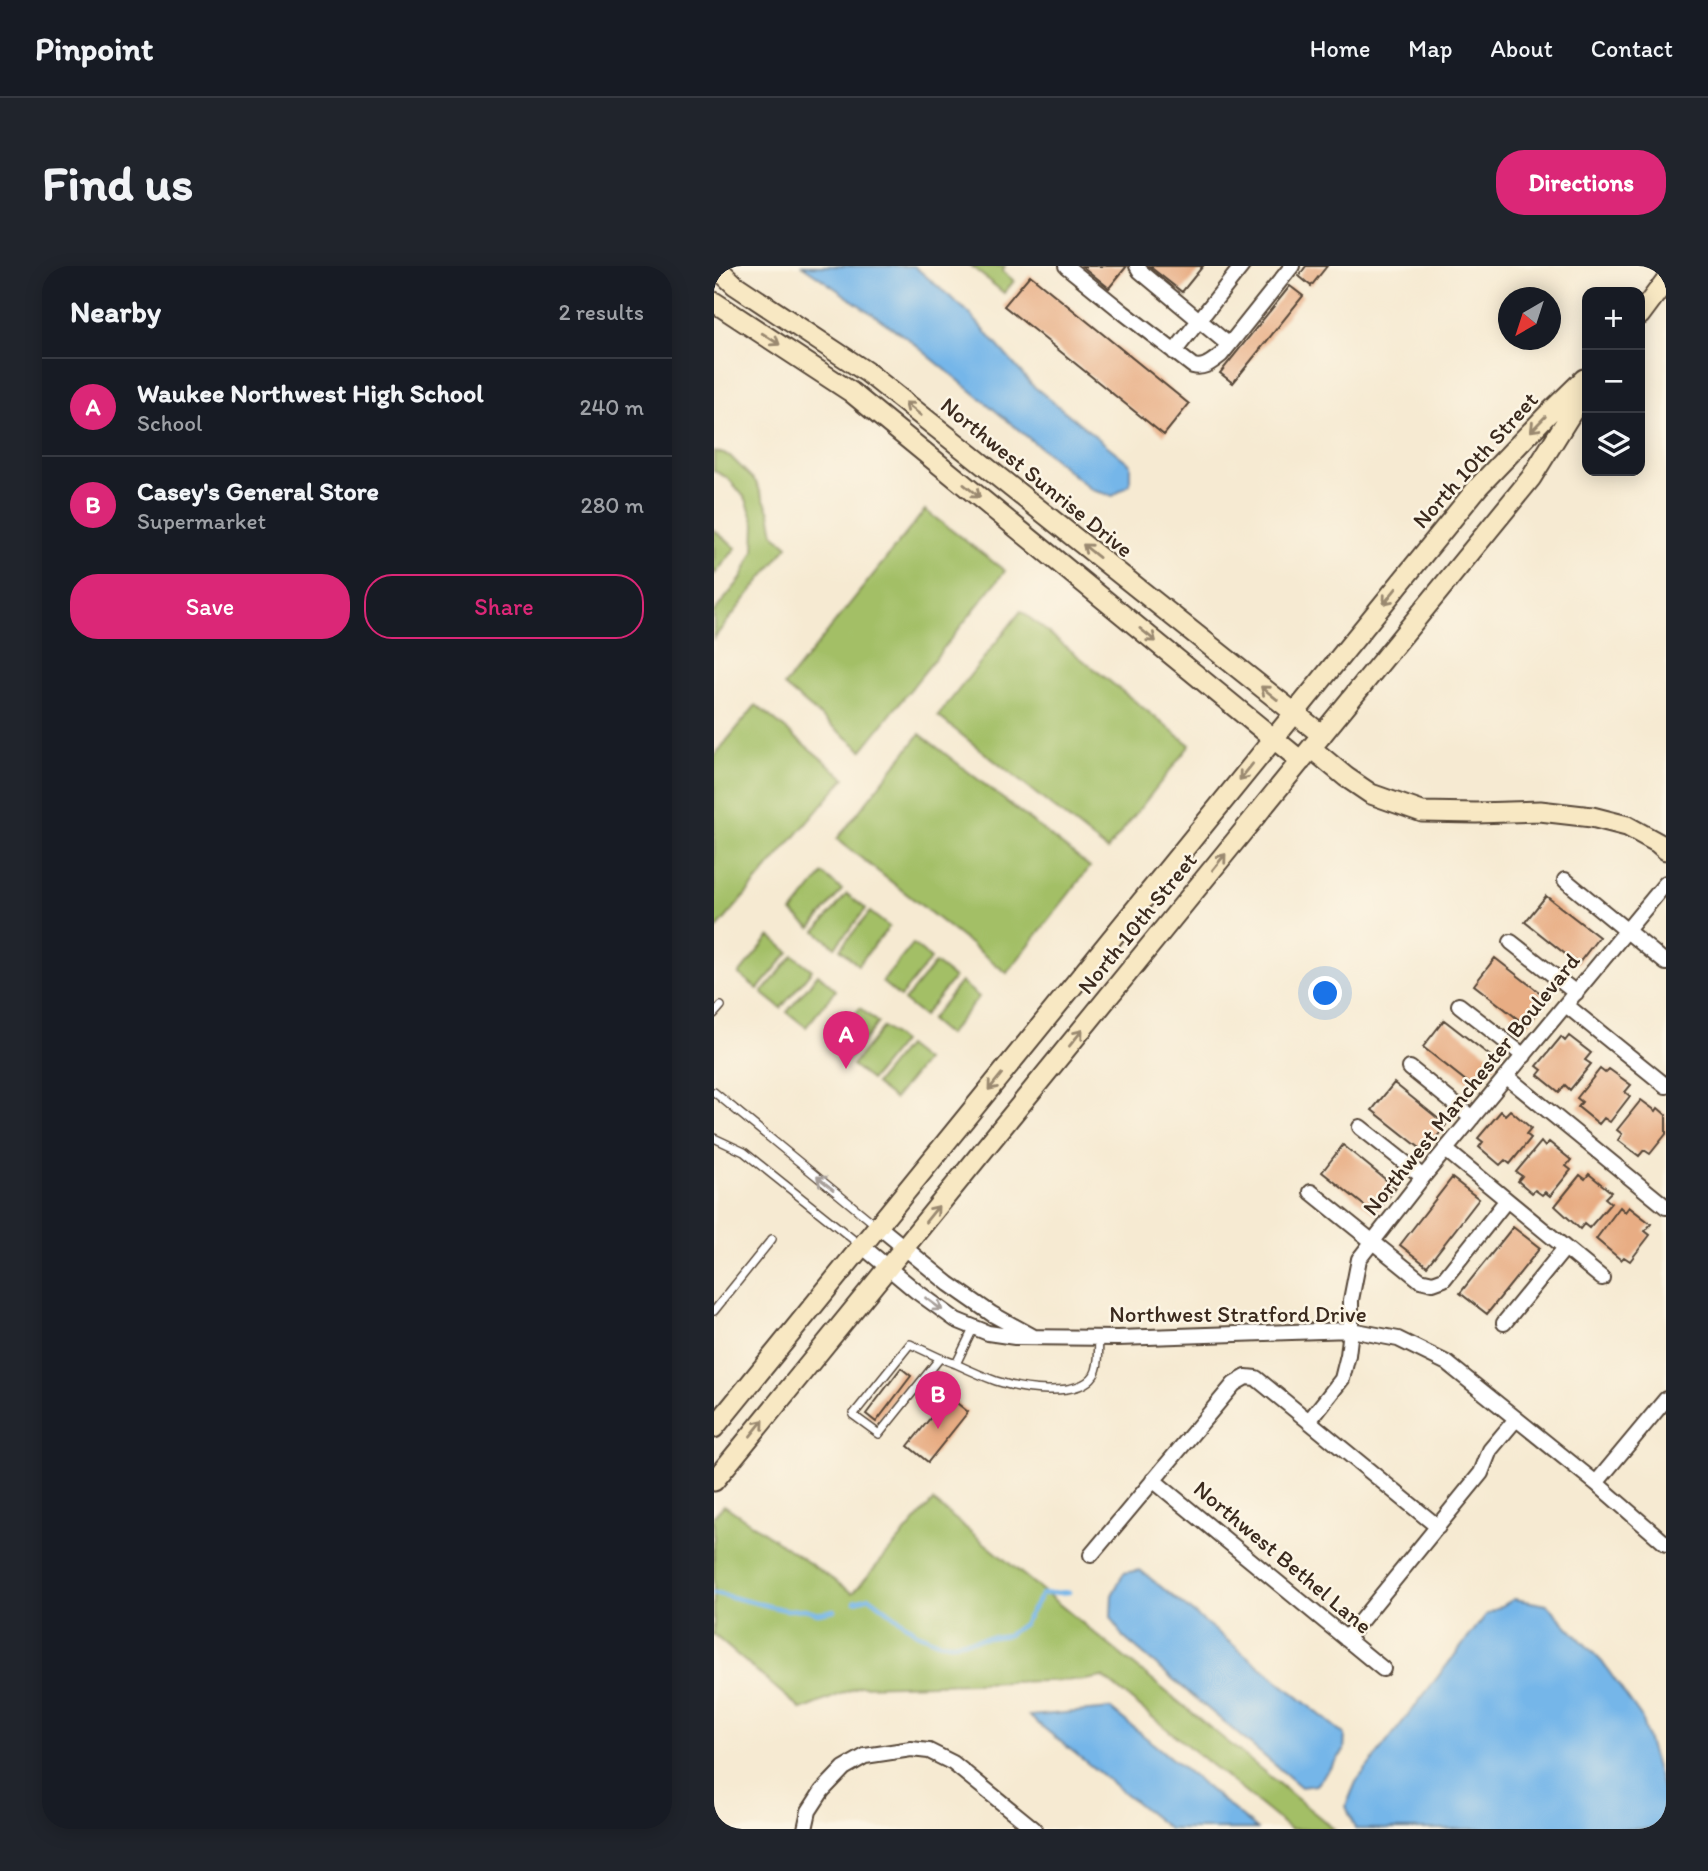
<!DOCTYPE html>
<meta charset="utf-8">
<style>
body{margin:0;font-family:Itim,sans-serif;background:#20242c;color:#f1f3f6}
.controls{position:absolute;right:21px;top:21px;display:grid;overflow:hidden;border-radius:14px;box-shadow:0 4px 18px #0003}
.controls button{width:63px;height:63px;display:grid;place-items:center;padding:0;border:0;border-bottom:2px solid #363941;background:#171b24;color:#f1f3f6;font:35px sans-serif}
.compass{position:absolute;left:784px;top:21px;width:63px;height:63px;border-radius:50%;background:#171b24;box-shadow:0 4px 18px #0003;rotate:219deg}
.you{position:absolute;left:612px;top:728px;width:24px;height:24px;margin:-18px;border:5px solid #fff;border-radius:50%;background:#1a73e8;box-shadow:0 0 0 10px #1a73e833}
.badge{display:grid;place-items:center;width:46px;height:46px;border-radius:50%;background:#db2777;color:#fff;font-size:23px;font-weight:700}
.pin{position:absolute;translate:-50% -58px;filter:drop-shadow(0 2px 4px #0008)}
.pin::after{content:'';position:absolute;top:37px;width:24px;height:21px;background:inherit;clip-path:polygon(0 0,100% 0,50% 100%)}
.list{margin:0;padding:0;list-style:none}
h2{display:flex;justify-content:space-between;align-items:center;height:91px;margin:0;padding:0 28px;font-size:30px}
h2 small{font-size:23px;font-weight:400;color:#9ea1a6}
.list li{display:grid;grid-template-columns:46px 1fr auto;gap:21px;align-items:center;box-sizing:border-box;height:98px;padding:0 28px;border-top:2px solid #363941}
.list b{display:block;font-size:26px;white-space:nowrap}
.list p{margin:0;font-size:23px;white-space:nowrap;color:#9ea1a6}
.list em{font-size:23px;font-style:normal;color:#9ea1a6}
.actions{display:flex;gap:14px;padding:21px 28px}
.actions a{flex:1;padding:16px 0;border:2px solid #db2777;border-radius:28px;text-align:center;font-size:24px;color:#db2777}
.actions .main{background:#db2777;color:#fff}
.icon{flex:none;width:38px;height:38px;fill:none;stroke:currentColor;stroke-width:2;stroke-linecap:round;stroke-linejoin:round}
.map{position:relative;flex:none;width:952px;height:1563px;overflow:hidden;border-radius:28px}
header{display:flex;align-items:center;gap:42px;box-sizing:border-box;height:98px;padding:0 35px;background:#171b24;border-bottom:2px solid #363941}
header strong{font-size:33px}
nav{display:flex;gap:38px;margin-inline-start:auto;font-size:24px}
.intro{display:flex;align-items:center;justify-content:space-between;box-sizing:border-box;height:168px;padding:0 42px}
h1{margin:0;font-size:49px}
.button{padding:18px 32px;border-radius:28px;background:#db2777;color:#fff;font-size:24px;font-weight:700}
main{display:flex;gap:42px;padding:0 42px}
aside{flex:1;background:#171b24;border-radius:28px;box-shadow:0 4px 18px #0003}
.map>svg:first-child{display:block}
.green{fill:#a3bf66;stroke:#6f7442;stroke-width:2}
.water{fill:#74b6e9;stroke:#587084;stroke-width:2}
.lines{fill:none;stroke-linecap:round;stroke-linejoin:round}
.stream{stroke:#74b6e9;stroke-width:4.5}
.building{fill:#e8ad84}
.lane-casing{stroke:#574739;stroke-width:10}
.street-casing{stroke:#574739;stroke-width:18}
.secondary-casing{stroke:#574739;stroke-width:23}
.lane{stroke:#fff;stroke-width:7}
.street{stroke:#fff;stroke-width:14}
.secondary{stroke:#f8e8c3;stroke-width:19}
.oneway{stroke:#9a8970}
.oneway2{stroke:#a79f9a}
.labels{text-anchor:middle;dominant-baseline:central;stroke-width:5;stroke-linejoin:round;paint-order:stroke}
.street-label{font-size:23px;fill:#3b2a1e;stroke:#fcf5e5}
</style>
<header>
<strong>Pinpoint</strong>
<nav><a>Home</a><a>Map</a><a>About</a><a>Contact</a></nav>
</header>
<div class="intro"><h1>Find us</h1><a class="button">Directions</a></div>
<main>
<aside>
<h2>Nearby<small>2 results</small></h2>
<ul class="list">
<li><span class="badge">A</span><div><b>Waukee Northwest High School</b><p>School</p></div><em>240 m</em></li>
<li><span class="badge">B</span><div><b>Casey's General Store</b><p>Supermarket</p></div><em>280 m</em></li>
</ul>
<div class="actions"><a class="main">Save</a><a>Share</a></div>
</aside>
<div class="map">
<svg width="952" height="1563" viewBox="0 0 952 1563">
<rect width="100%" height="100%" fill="#fcf5e5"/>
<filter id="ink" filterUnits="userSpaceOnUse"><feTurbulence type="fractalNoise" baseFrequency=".0143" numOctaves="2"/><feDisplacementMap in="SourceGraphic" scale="14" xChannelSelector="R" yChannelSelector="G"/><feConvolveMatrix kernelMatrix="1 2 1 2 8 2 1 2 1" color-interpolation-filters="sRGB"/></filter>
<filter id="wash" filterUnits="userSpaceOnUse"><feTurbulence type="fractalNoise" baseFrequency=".00686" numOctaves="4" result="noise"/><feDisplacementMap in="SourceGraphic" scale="28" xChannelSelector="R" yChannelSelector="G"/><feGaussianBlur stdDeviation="1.57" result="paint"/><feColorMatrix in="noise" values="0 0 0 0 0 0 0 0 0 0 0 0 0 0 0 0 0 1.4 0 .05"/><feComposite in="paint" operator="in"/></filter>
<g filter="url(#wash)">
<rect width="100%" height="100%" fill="#f6ead2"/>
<path class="green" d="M 257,0 L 291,0 L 288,5 L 300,15 L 290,27 Z
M 0,185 L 16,190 L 42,216 L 56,246 L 60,268 L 74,280 L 0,372 L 0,346 L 27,313 L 40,285 L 41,258 L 32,233 L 14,212 L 0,205 Z
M 211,244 L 291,305 L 148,484 L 70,420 Z
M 0,264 L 22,282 L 0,309 Z
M 307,345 L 476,479 L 393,584 L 224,450 Z
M 42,439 L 131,512 L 0,666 L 0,490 Z
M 206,468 L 376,601 L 293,707 L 123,573 Z
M 109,608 L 128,624 L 97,662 L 78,646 Z
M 133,628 L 152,643 L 121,681 L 102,665 Z
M 156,646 L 175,661 L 144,699 L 126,683 Z
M 56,670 L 75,686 L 44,723 L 25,708 Z
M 199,678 L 217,693 L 186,731 L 168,716 Z
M 79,689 L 98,704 L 67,742 L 48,727 Z
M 221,697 L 240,712 L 209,750 L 190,735 Z
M 104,708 L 122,724 L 92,761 L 73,746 Z
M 247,716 L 265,731 L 234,769 L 216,754 Z
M 146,742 L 164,757 L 133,795 L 115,780 Z
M 169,761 L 188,776 L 157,814 L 138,799 Z
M 192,780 L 211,795 L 180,833 L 161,818 Z
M 219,1235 L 620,1563 L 576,1563 L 389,1411 L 371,1414 L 146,1420 L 88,1444 L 0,1369 L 0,1250 L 10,1239 L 139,1327 Z"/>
<path class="water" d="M 89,0 L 200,0 L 255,47 L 318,119 L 416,198 L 416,218 L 399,230 L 378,224 L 193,72 Z
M 426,1304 L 631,1469 L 630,1485 L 602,1519 L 587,1521 L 409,1371 L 397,1351 L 398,1329 L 410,1307 Z
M 800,1333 L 833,1339 L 888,1396 L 927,1451 L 952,1535 L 952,1563 L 641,1563 L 632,1540 L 642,1516 L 772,1349 Z
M 397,1443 L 543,1563 L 455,1563 L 315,1450 Z"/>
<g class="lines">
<path class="stream" d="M 0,1327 L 72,1344 L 91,1343 L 104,1347 L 120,1344
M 141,1335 L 156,1331 L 203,1367 L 224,1376 L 238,1377 L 294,1369 L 309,1358 L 328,1328 L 355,1326"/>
</g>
<g id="blocks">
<path class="building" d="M 368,0 L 413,0 L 395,22 Z
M 435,0 L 489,0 L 468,26 Z
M 592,0 L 613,0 L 597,20 L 585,10 Z
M 316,9 L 475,138 L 450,169 L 290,40 Z
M 576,20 L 589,30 L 519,117 L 506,107 Z
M 832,630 L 885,671 L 864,698 L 811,656 Z
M 781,692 L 834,733 L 813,760 L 760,719 Z
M 730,754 L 784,796 L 762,823 L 709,781 Z
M 855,770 L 877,787 L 871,794 L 877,798 L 856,824 L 851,819 L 845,826 L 824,809 L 828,804 L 823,800 L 847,771 L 851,775 Z
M 886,803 L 891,807 L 895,803 L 917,819 L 911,826 L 916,830 L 896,856 L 890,852 L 885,858 L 864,841 L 868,836 L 863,832 Z
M 680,817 L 732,859 L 711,886 L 658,844 Z
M 927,834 L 942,845 L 944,842 L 952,849 L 952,868 L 936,888 L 930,884 L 925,890 L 904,874 L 908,868 L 903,864 Z
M 796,844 L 817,862 L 812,868 L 817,872 L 796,898 L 791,894 L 786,899 L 765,881 L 769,876 L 764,872 L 787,845 L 791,849 Z
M 827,876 L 831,881 L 835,876 L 857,894 L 852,900 L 857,904 L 836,930 L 831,926 L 828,929 L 821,924 L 818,927 L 804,915 L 808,910 L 802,906 Z
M 629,879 L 682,922 L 661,948 L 608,906 Z
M 875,908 L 897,926 L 891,932 L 897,937 L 875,962 L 870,958 L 866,963 L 841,940 L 866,909 L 871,913 Z
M 738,912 L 765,933 L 713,1000 L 686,979 Z
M 906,941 L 911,946 L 915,941 L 937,958 L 931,965 L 936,969 L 916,995 L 910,991 L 907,994 L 882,973 Z
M 799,961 L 826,982 L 773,1048 L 746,1027 Z
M 187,1102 L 197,1110 L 162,1156 L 152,1148 Z
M 234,1130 L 254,1146 L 214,1196 L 194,1180 Z"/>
</g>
</g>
<g filter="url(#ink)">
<use href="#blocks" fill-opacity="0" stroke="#574739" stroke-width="2"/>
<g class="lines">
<defs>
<path id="lane" d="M 0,748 L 7,740
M 0,826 L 163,960
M 0,872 L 30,886 L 146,979
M 0,1045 L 58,973
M 226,1092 L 196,1078 L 139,1149 L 165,1168 L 226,1092 L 242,1098 L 260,1061
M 242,1098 C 255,1104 268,1110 282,1115 C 305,1123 364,1133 380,1109 C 386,1100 384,1083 385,1072"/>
<path id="street" d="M 352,0 L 410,47 L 479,100 C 491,103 497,96 507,89 L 578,0
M 423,0 L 426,5 L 515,79
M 460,86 L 528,0
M 851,614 L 952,697
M 797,676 L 862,727
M 745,739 L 810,790
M 852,739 L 952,820
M 696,802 L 758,852
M 793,811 L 952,941
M 646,861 L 709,911
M 732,884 L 888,1012
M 597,926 L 706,1014 L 719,1017 L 730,1013 L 792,935
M 164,960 L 235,1018 L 278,1048 L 318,1070
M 148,980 L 202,1025 L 242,1054 L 274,1067 L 301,1071 L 404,1072 L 637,1064 L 684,1073 L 733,1097 L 882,1217 L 952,1278
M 790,1057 L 851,982
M 595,1155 L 628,1113 L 634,1089 L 637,1064 L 637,1034 L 645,993 L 709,911 L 952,617
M 439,1214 L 669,1403
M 882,1217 L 952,1133
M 377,1289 L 520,1118 L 532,1111 L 542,1112 L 724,1261
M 632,1373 L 767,1207 L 776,1184 L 802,1153
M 91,1563 L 95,1545 L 108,1525 L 130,1502 L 151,1490 L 197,1483 L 215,1485 L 239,1497 L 320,1563"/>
<path id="secondary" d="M 1,0 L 21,19 L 154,107 L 608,469
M 0,36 L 137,126 L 587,495
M 926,49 L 952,14
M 597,482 L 632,511 L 657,528 L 708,546 L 762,547 L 826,545 L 878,551 L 913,560 L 944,577 L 952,584
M 0,1162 L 765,220 L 833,149 L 870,113
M 0,1215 L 817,212 L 873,122"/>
</defs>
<use href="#lane" class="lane-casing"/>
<use href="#street" class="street-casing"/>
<use href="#secondary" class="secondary-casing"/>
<use href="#lane" class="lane"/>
<use href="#street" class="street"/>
<use href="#secondary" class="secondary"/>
</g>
<defs><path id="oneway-shaft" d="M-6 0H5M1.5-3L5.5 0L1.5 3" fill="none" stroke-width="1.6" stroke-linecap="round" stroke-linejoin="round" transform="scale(1.75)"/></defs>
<g class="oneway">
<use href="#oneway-shaft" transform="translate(57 73) rotate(33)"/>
<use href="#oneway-shaft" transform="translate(199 143) rotate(-141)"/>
<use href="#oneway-shaft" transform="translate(824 158) rotate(134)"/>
<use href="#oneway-shaft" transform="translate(258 225) rotate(39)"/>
<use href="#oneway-shaft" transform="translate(377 285) rotate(-141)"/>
<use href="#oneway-shaft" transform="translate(676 330) rotate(129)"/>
<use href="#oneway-shaft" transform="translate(434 369) rotate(39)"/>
<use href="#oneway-shaft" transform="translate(555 427) rotate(-141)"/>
<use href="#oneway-shaft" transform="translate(532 506) rotate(129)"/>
<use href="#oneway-shaft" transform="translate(505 596) rotate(-51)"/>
<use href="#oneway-shaft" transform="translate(362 772) rotate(-51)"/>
<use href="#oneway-shaft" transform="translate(281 816) rotate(129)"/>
<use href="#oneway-shaft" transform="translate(218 948) rotate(-51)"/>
<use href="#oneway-shaft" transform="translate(43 1162) rotate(-51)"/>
</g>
<g class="oneway2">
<use href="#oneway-shaft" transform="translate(111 917) rotate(-141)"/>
<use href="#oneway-shaft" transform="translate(220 1038) rotate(36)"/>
</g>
</g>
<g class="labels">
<g class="street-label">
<text transform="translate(761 194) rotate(-48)">North 10th Street</text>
<text transform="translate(323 211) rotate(39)">Northwest Sunrise Drive</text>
<text transform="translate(423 657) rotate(-51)">North 10th Street</text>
<text transform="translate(757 818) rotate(-51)">Northwest Manchester Boulevard</text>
<text x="524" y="1048">Northwest Stratford Drive</text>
<text transform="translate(569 1291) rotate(40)">Northwest Bethel Lane</text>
</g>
</g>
</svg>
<div class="controls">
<button>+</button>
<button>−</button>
<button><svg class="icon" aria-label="layers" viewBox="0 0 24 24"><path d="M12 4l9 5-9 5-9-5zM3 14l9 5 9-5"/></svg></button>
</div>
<svg class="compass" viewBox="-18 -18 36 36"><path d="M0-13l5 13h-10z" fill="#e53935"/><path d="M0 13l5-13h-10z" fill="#9ea1a6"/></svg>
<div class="you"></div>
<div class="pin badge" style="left:132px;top:803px">A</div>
<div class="pin badge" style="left:224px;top:1163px">B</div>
</div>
</main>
